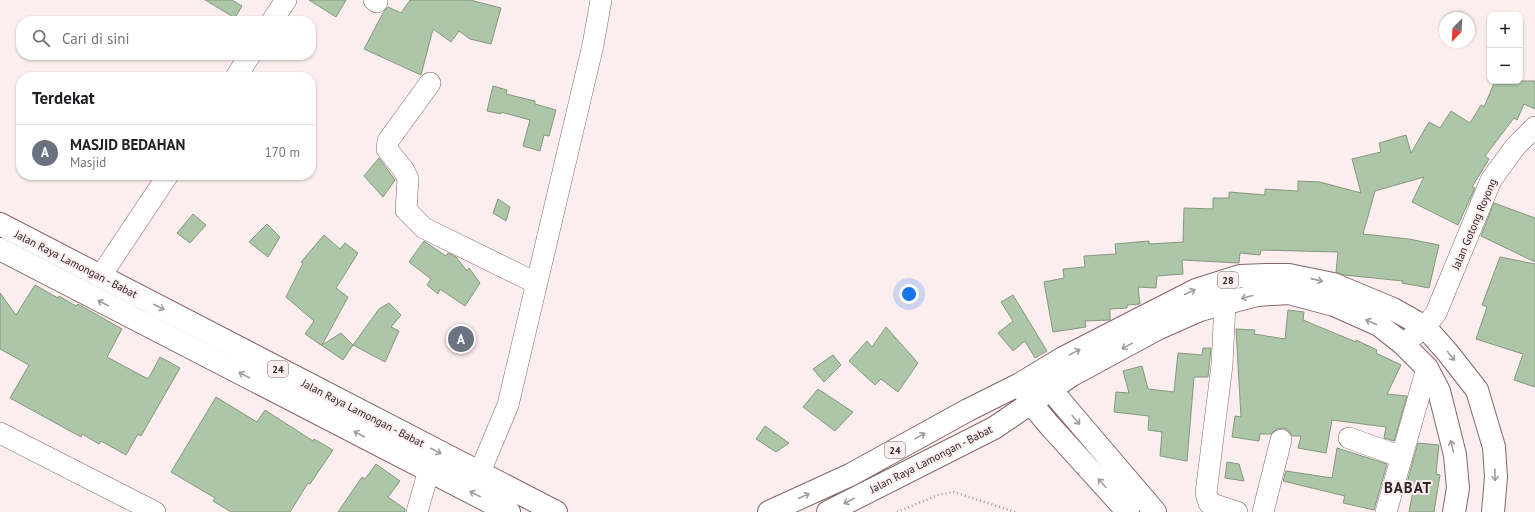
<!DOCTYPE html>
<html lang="id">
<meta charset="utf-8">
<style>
body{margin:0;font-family:"PT Sans",sans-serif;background:#f6f6f6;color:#202124}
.controls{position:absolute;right:12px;top:12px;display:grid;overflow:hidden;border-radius:8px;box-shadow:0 1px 3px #0004}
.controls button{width:36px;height:36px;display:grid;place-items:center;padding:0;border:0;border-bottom:1px solid #e0e0e0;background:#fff;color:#202124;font:20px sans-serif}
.compass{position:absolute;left:1439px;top:12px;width:36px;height:36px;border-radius:50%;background:#fff;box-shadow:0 1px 3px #0004;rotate:204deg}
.you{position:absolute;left:909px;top:294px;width:14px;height:14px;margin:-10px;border:3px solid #fff;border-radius:50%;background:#1a73e8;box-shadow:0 0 0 6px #1a73e833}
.badge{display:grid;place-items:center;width:26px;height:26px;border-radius:50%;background:#2563eb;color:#fff;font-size:13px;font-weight:700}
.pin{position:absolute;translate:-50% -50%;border:2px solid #fff;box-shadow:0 1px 4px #0006}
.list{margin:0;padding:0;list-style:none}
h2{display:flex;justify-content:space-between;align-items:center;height:52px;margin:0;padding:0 16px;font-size:17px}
h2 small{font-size:13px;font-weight:400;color:#757577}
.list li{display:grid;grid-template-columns:26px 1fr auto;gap:12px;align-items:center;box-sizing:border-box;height:56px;padding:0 16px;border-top:1px solid #e0e0e0}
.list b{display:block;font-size:15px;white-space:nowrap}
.list p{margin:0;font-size:13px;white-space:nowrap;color:#757577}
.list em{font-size:13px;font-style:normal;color:#757577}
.icon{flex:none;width:22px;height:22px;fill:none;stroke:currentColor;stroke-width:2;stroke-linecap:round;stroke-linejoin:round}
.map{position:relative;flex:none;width:1535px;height:512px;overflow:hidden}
.search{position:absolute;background:#fff;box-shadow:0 1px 3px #0004;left:16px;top:16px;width:300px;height:44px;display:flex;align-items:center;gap:10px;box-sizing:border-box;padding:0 14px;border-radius:16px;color:#757577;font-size:15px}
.panel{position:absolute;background:#fff;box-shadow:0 1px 3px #0004;left:16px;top:72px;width:300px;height:108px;border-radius:16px}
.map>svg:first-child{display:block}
.building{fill:#adc6a7;stroke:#84987f}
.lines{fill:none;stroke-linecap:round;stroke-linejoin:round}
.minor-casing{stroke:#856569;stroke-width:22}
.highway-casing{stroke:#856569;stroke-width:24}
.path{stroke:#a7999b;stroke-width:2.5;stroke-dasharray:1 3;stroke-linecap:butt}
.minor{stroke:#fff;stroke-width:21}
.highway{stroke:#fff;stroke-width:22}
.oneway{stroke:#a29c9d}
.labels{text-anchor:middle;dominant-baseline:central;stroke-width:4;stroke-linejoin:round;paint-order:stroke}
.shield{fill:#fcedef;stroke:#6e6062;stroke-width:1}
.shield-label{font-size:10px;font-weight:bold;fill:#312425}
.street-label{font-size:11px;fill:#312425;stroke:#fcedef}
.district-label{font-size:15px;font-weight:bold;letter-spacing:1px;fill:#312425;stroke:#fcedef}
</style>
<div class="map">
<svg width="1535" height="512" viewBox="0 0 1535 512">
<rect width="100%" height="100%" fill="#fcedef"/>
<path class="building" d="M 205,0 L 232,0 L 242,6 L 235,18 Z
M 309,0 L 346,0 L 336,17 Z
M 410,0 L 470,0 L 501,8 L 491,44 L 470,39 L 459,31 L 451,42 L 433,29 L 421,75 L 364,49 L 383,13 L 388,7 L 401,13 Z
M 1495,81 L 1535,81 L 1535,109 L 1524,104 L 1517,120 L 1514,118 L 1485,156 L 1489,159 L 1472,187 L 1475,188 L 1458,225 L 1412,202 L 1424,177 L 1375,191 L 1363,234 L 1409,239 L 1439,245 L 1429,288 L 1402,283 L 1403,281 L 1344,275 L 1336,272 L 1338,252 L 1261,250 L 1260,255 L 1240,253 L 1239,263 L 1182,260 L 1183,274 L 1157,276 L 1156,288 L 1138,287 L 1140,304 L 1127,305 L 1127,308 L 1110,309 L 1110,320 L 1085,321 L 1086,327 L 1053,332 L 1044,282 L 1064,278 L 1063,269 L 1085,267 L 1084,256 L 1116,254 L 1115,244 L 1149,241 L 1149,244 L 1183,242 L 1184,208 L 1213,209 L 1213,198 L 1229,198 L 1229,192 L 1265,195 L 1265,189 L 1298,191 L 1298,181 L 1320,182 L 1361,193 L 1352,159 L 1381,152 L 1379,143 L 1406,135 L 1411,153 L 1429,122 L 1440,128 L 1451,111 L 1470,123 L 1481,105 L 1484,107 Z
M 493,86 L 507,90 L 506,94 L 535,101 L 535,104 L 556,110 L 549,136 L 544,135 L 540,151 L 523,146 L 530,120 L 501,112 L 501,114 L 487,111 Z
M 379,158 L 395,180 L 383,197 L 364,176 Z
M 498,199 L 510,207 L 506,221 L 493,213 Z
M 1494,203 L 1535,218 L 1535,262 L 1481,236 Z
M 193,214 L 206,225 L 190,243 L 177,233 Z
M 267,224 L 280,237 L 268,257 L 249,242 Z
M 324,235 L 340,249 L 345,243 L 358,253 L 336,288 L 348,297 L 322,345 L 341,333 L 353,345 L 343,360 L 305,334 L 314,321 L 286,297 L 303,263 L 301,262 Z
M 424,241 L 446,256 L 448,253 L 456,257 L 467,271 L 469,268 L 480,283 L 465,306 L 440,289 L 438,294 L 427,285 L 431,279 L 409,262 Z
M 1500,257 L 1535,264 L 1535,387 L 1514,380 L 1523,354 L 1476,339 L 1487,307 L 1482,305 Z
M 35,285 L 58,298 L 59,296 L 76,306 L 78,304 L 122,329 L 107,357 L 148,379 L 160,357 L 180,368 L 141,436 L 138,434 L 126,455 L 101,441 L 99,444 L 82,434 L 81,437 L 10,398 L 29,365 L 0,349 L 0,293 L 16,315 Z
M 1013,295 L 1047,351 L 1035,358 L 1025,341 L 1013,351 L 998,333 L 1013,321 L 1001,302 Z
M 389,303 L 401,315 L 391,327 L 399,331 L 385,362 L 353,345 L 379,309 Z
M 1288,310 L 1304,312 L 1303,320 L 1356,342 L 1356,340 L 1377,350 L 1376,353 L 1401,365 L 1387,394 L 1407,396 L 1394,441 L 1384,438 L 1386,427 L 1332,420 L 1326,453 L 1298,448 L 1301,436 L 1292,436 L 1289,431 L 1284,428 L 1277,429 L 1271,434 L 1260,434 L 1259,441 L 1232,437 L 1235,416 L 1241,417 L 1236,329 L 1255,330 L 1254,334 L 1285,339 Z
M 886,327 L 918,363 L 898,392 L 881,379 L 875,385 L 849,361 L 867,341 L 872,347 Z
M 1203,348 L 1211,348 L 1208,377 L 1194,377 L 1187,461 L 1160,456 L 1162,432 L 1148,430 L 1149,416 L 1114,412 L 1116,392 L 1129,393 L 1123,371 L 1142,366 L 1148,389 L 1174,392 L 1178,353 L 1202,355 Z
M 833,355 L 841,365 L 824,382 L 813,369 Z
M 818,389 L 853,412 L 835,431 L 803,407 Z
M 216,397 L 257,422 L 265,410 L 313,441 L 314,439 L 333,450 L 310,484 L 308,483 L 290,512 L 231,512 L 213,501 L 215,498 L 171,472 Z
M 765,426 L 789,443 L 776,452 L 756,439 Z
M 1418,443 L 1439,445 L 1436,474 L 1440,475 L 1434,512 L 1409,512 L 1413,491 L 1405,490 Z
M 1337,448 L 1387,464 L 1374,510 L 1343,503 L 1345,496 L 1283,481 L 1286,471 L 1332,478 Z
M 1227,462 L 1239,464 L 1244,481 L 1225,478 Z
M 376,464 L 400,481 L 388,497 L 405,509 L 405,512 L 338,512 L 362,477 L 365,479 Z"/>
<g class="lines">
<defs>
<path id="minor" d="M 374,0 L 377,2
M 272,21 L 286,0
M 236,77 L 250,55
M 430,83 L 388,141 L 387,149 L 403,169 L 408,179 L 406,210 L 424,228 L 536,283
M 100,277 L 168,175
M 1225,303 L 1222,365 L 1206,493 L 1209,503 L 1237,512
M 1403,344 L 1425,327 L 1436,313 L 1491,180 L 1515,147 L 1535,127
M 0,433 L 155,512
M 1349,438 L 1402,457
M 479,474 L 508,405 L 593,45 L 601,0
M 417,512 L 429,470
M 1263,512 L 1281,440
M 1386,512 L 1427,368"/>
<path id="highway" d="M 0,224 L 556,512
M 0,249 L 509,512
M 1044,377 L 1051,390 L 1155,512
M 1024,390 L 1030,402 L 1050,426 L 1128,512
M 769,512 L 850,475 L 968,410 L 1020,384 L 1063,358 L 1196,290 L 1240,276 L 1266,275 L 1289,275 L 1333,284 L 1393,309 L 1425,327 L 1448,353 L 1477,390 L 1494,447 L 1496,477 L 1493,512
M 828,512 L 994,428 L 1072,375 L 1157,329 L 1200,310 L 1257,295 L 1289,293 L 1334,305 L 1379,325 L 1403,344 L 1427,368 L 1439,391 L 1455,455 L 1458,488 L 1454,512"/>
</defs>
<use href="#minor" class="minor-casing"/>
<use href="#highway" class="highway-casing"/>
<path class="path" d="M 897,512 L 938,495 L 954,492 L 1015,512"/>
<use href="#minor" class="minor"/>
<use href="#highway" class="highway"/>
</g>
<defs><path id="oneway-shaft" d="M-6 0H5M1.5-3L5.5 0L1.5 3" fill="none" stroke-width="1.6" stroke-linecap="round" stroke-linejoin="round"/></defs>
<g class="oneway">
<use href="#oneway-shaft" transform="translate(1317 280) rotate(13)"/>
<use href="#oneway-shaft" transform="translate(1190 292) rotate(-25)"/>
<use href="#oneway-shaft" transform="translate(1247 297) rotate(165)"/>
<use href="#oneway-shaft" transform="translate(103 303) rotate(-153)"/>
<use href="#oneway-shaft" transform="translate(159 307) rotate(27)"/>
<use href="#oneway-shaft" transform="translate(1371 322) rotate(-156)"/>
<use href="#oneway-shaft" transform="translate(1127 346) rotate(151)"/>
<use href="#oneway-shaft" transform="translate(1075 352) rotate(-28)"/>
<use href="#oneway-shaft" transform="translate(1451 356) rotate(52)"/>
<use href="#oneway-shaft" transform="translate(244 375) rotate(-153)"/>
<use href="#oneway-shaft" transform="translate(1076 420) rotate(49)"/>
<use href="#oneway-shaft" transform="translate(359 434) rotate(-153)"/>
<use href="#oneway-shaft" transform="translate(920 436) rotate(-29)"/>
<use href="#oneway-shaft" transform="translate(1452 446) rotate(-103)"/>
<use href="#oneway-shaft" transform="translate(436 451) rotate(27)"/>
<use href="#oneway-shaft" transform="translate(1495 475) rotate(89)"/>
<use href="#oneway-shaft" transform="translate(1102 483) rotate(-132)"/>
<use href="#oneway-shaft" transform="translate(475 494) rotate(-153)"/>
<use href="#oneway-shaft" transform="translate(804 496) rotate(-25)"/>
<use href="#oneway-shaft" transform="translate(849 501) rotate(153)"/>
</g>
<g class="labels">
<g class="shield">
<rect x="1218" y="272" width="20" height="16" rx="3"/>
<rect x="268" y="361" width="20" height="16" rx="3"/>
<rect x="885" y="442" width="20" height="16" rx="3"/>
</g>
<g class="shield-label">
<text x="1228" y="280">28</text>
<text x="278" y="369">24</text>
<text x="895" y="450">24</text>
</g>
<g class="street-label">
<text transform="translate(1474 224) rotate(-67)">Jalan Gotong Royong</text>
<text transform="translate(76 264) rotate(27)">Jalan Raya Lamongan - Babat</text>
<text transform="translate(363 413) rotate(27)">Jalan Raya Lamongan - Babat</text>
<text transform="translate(931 459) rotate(-27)">Jalan Raya Lamongan - Babat</text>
</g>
<g class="district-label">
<text x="1408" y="487">BABAT</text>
</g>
</g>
</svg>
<div class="controls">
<button>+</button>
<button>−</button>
</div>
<svg class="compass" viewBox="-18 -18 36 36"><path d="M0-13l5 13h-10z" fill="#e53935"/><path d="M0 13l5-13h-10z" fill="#757577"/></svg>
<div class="you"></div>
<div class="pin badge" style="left:461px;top:339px;background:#6b7280">A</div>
<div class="search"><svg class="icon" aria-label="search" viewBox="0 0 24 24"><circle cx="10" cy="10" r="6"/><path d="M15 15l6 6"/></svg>Cari di sini</div>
<section class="panel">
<h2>Terdekat<small></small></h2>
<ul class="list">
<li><span class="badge" style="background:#6b7280">A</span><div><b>MASJID BEDAHAN</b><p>Masjid</p></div><em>170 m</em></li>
</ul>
</section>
</div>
